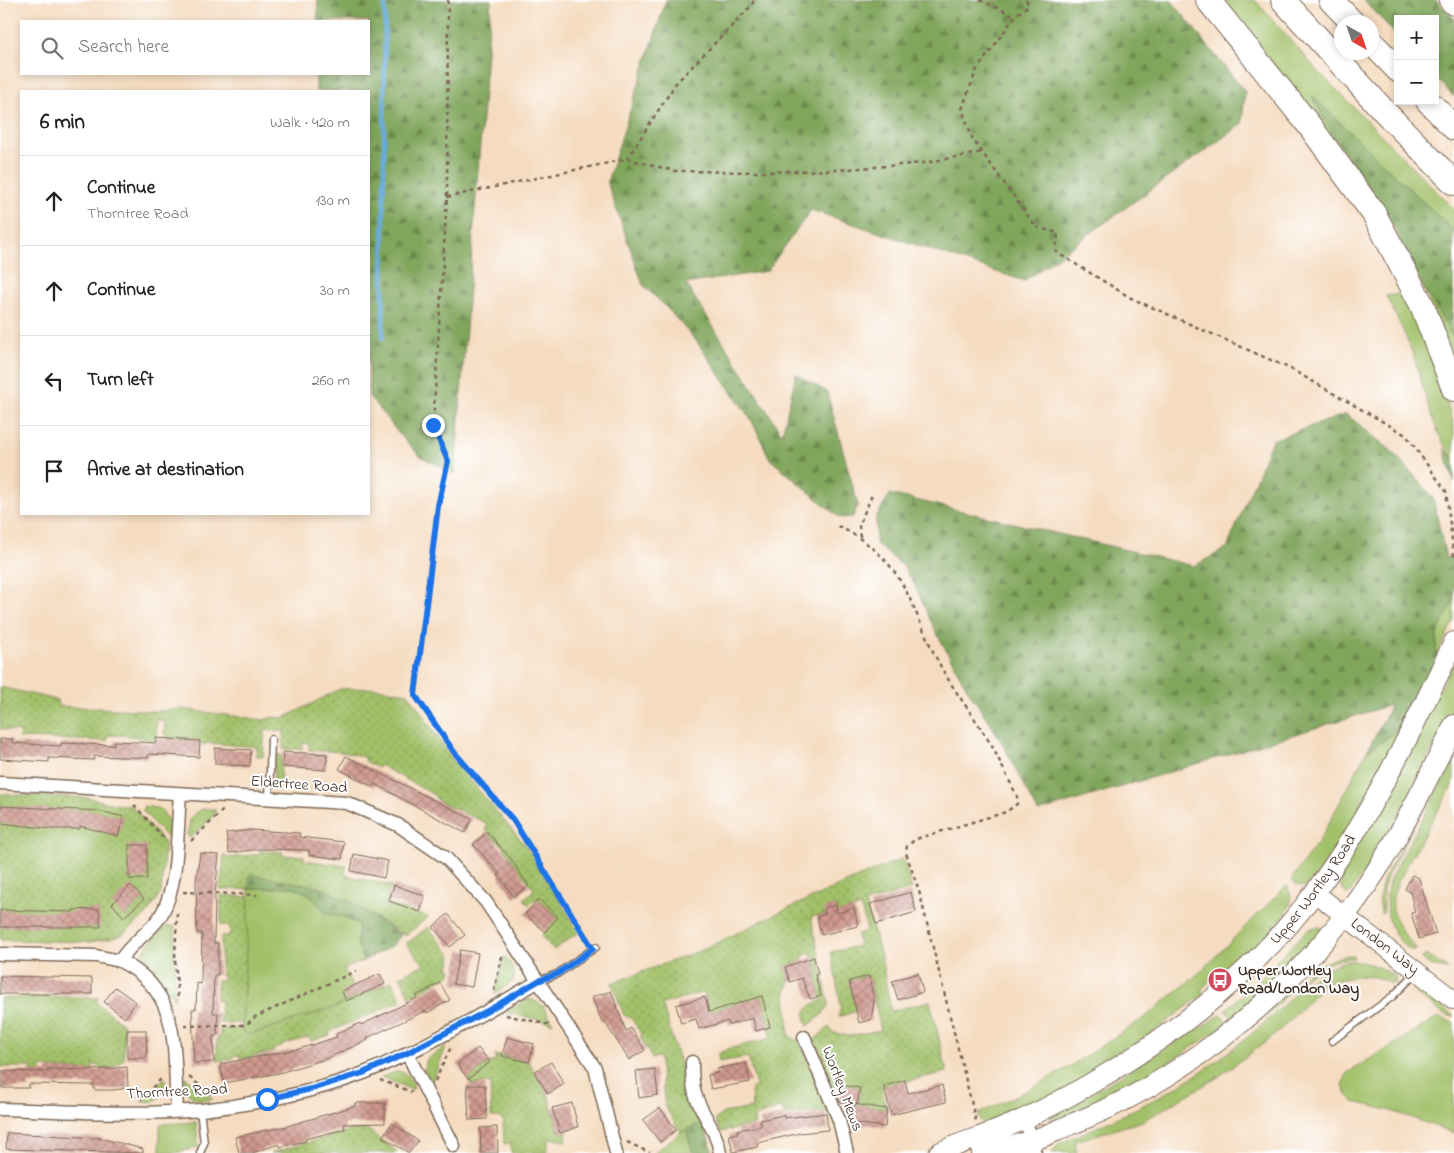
<!DOCTYPE html>
<meta charset="utf-8">
<style>
body{margin:0;font-family:"Indie Flower",sans-serif;background:#f2f2f2;color:#222}
.controls{position:absolute;right:15px;top:15px;display:grid;overflow:hidden;border-radius:0px;box-shadow:0 2px 8px #0003}
.controls button{width:45px;height:45px;display:grid;place-items:center;padding:0;border:0;border-bottom:1px solid #e0e0e0;background:#fff;color:#222;font:25px sans-serif}
.compass{position:absolute;left:1334px;top:15px;width:45px;height:45px;border-radius:50%;background:#fff;box-shadow:0 2px 8px #0003;rotate:140deg}
.stop{position:absolute;width:15px;height:15px;margin:-11px;border:4px solid #1a73e8;border-radius:50%;background:#fff}
.stop.end{background:#1a73e8;border-color:#fff;box-shadow:0 1px 5px #0008}
.list{margin:0;padding:0;list-style:none}
h2{display:flex;justify-content:space-between;align-items:center;height:65px;margin:0;padding:0 20px;font-size:21px}
h2 small{font-size:16px;font-weight:400;color:#767676}
.list li{display:grid;grid-template-columns:32px 1fr auto;gap:15px;align-items:center;box-sizing:border-box;height:90px;padding:0 20px;border-top:1px solid #e0e0e0}
.list b{display:block;font-size:19px;white-space:nowrap}
.list p{margin:0;font-size:16px;white-space:nowrap;color:#767676}
.list em{font-size:16px;font-style:normal;color:#767676}
.icon{flex:none;width:28px;height:28px;fill:none;stroke:currentColor;stroke-width:2;stroke-linecap:round;stroke-linejoin:round}
.map{position:relative;flex:none;width:1454px;height:1153px;overflow:hidden}
.search{position:absolute;background:#fff;box-shadow:0 2px 8px #0003;left:20px;top:20px;width:350px;height:55px;display:flex;align-items:center;gap:12px;box-sizing:border-box;padding:0 18px;border-radius:0px;color:#767676;font-size:19px}
.panel{position:absolute;background:#fff;box-shadow:0 2px 8px #0003;left:20px;top:90px;width:350px;height:425px;border-radius:0px}
.map>svg:first-child{display:block}
.grass{fill:#a1c068;stroke:#6e7543}
.forest{fill:url(#forest-firs);stroke:#5e683d}
.garden{fill:url(#garden-dots);stroke:#6e7543}
.lines{fill:none;stroke-linecap:round;stroke-linejoin:round}
.stream{stroke:#68acdd;stroke-width:4.5}
.building{fill:url(#building-cross-hatch)}
.lane-casing{stroke:#7c6857;stroke-width:9}
.street-casing{stroke:#7c6857;stroke-width:15}
.secondary-casing{stroke:#7c6857;stroke-width:20}
.primary-casing{stroke:#7c6857;stroke-width:22}
.highway-casing{stroke:#7c6857;stroke-width:26}
.path{stroke:#7c6857;stroke-width:2.5;stroke-dasharray:4 4;stroke-linecap:butt}
.lane{stroke:#fff;stroke-width:6}
.street{stroke:#fff;stroke-width:12}
.secondary{stroke:#fff;stroke-width:18}
.primary{stroke:#fff;stroke-width:20}
.highway{stroke:#fff;stroke-width:24}
.route{stroke:#1a73e8;stroke-width:6}
.labels{text-anchor:middle;dominant-baseline:central;stroke-width:4;stroke-linejoin:round;paint-order:stroke}
.street-label{font-size:16px;fill:#3b2a1e;stroke:#fff}
.poi-label{font-size:16px;font-weight:bold;fill:#3b2a1e;stroke:#fff;text-anchor:start}
</style>
<div class="map">
<svg width="1454" height="1153" viewBox="0 0 1454 1153">
<defs>
<pattern id="forest-firs" width="22" height="20" patternUnits="userSpaceOnUse" patternTransform="scale(1.25)"><rect width="22" height="20" fill="#80a65c"/><path d="M5 1l3.5 6h-7zM16 11l3.5 6h-7z" fill="#6a874b"/></pattern>
<pattern id="garden-dots" width="8" height="8" patternUnits="userSpaceOnUse" patternTransform="scale(1.25)"><rect width="8" height="8" fill="#a1c068"/><path d="M2 2h.1M6 6h.1" fill="none" stroke="#849c55" stroke-width="1.8" stroke-linecap="round"/></pattern>
<pattern id="building-cross-hatch" width="8" height="8" patternUnits="userSpaceOnUse" patternTransform="scale(1.25)"><rect width="8" height="8" fill="#d0998f"/><path d="M0 0l8 8M0 8l8-8" fill="none" stroke="#aa7d74"/></pattern>
</defs>
<rect width="100%" height="100%" fill="#fff"/>
<filter id="ink" filterUnits="userSpaceOnUse"><feTurbulence type="fractalNoise" baseFrequency=".02" numOctaves="2"/><feDisplacementMap in="SourceGraphic" scale="10" xChannelSelector="R" yChannelSelector="G"/><feConvolveMatrix kernelMatrix="1 2 1 2 8 2 1 2 1" color-interpolation-filters="sRGB"/></filter>
<filter id="wash" filterUnits="userSpaceOnUse"><feTurbulence type="fractalNoise" baseFrequency=".0096" numOctaves="4" result="noise"/><feDisplacementMap in="SourceGraphic" scale="20" xChannelSelector="R" yChannelSelector="G"/><feGaussianBlur stdDeviation="1.12" result="paint"/><feColorMatrix in="noise" values="0 0 0 0 0 0 0 0 0 0 0 0 0 0 0 0 0 1.4 0 .05"/><feComposite in="paint" operator="in"/></filter>
<g filter="url(#wash)">
<rect width="100%" height="100%" fill="#f5dcc0"/>
<path class="grass" d="M 1220,0 L 1255,0 L 1316,69 L 1454,209 L 1454,231 L 1313,98 L 1333,134 L 1386,211 Z
M 1420,281 L 1452,335 L 1454,331 L 1454,359 Z
M 1399,294 L 1413,306 L 1441,385 L 1454,425 L 1454,458 C 1433,437 1423,382 1412,352 C 1405,333 1395,315 1386,296 Z
M 1454,599 L 1454,620 L 1436,658 L 1437,634 Z
M 1454,663 L 1454,706 L 1402,810 L 1372,862 L 1349,894 L 1346,894 L 1340,886 L 1342,870 Z
M 1401,729 C 1388,755 1325,878 1304,887 L 1297,885 L 1291,880 L 1321,838 L 1367,751 Z
M 1454,747 L 1454,751 L 1389,872 L 1383,889 L 1383,913 L 1381,914 L 1379,898 L 1383,880 Z
M 275,754 L 281,755 L 280,788 L 273,788 Z
M 1454,760 L 1454,781 L 1451,788 C 1440,809 1394,881 1393,898 C 1391,920 1403,935 1417,949 L 1411,950 C 1386,935 1382,902 1391,877 Z
M 144,806 L 161,809 L 169,822 L 167,838 L 143,811 Z
M 202,809 L 215,809 L 215,815 L 190,838 L 187,835 L 191,817 Z
M 1287,885 L 1292,898 L 1286,915 L 1226,976 L 1222,972 L 1218,972 L 1201,990 L 1204,994 C 1137,1044 1067,1098 987,1124 L 980,1121 L 978,1114 L 1028,1090 L 1069,1067 L 1144,1018 L 1199,973 Z
M 293,887 L 311,895 L 325,913 L 344,917 L 359,925 L 357,942 L 363,961 L 344,969 L 358,996 L 338,1006 L 249,1035 L 245,1033 L 242,1028 L 249,889 Z
M 166,926 L 175,927 L 175,998 L 174,999 L 143,957 L 145,948 Z
M 1315,927 L 1321,927 L 1322,930 L 1291,966 L 1233,1019 L 1225,1010 L 1254,985 L 1307,930 Z
M 1348,955 L 1354,956 L 1354,958 C 1312,958 1290,997 1260,1021 L 1258,1020 C 1285,994 1309,962 1348,955 Z
M 1426,955 L 1448,969 L 1433,967 L 1421,959 Z
M 504,956 C 511,964 515,969 514,980 L 495,995 Z
M 1346,961 C 1364,960 1380,967 1395,976 L 1396,983 L 1392,984 L 1375,977 L 1357,976 L 1326,983 L 1274,1036 L 1218,1077 L 1143,1121 L 1075,1141 L 1077,1153 L 1052,1153 L 1058,1144 C 1111,1121 1164,1098 1211,1065 C 1228,1052 1246,1039 1262,1025 C 1289,1002 1311,970 1346,961 Z
M 1415,989 L 1425,992 L 1454,1017 L 1443,1014 L 1416,994 L 1413,991 Z
M 531,999 L 543,1006 L 553,1023 L 505,1012 L 523,1001 Z
M 1221,1015 L 1227,1023 C 1172,1063 1116,1096 1053,1121 L 1049,1119 Z
M 1438,1017 L 1454,1023 L 1454,1133 L 1392,1111 L 1354,1102 L 1347,1095 L 1343,1086 L 1347,1073 Z
M 445,1047 L 446,1048 L 432,1081 L 424,1071 L 427,1059 Z
M 398,1071 C 408,1073 410,1078 414,1087 L 412,1090 L 381,1077 Z
M 185,1077 L 213,1099 C 196,1103 183,1096 185,1077 Z
M 165,1078 C 165,1095 158,1104 141,1102 Z
M 196,1122 L 198,1147 L 176,1153 L 160,1152 L 160,1124 Z
M 686,1129 L 693,1153 L 654,1152 Z"/>
<path class="forest" d="M 318,0 L 491,0 L 455,474 L 420,456 L 399,434 L 369,396 L 369,91 L 316,91 L 316,74 L 369,74 L 369,21 L 317,21 Z
M 666,0 L 1171,0 L 1245,92 L 1242,124 L 1024,281 L 811,210 L 767,271 L 686,284 L 782,434 L 796,374 L 827,392 L 858,505 L 853,517 L 840,518 L 770,459 L 752,421 L 697,342 L 666,307 L 643,285 L 607,182 Z
M 1364,0 L 1436,0 L 1454,18 L 1454,97 L 1435,77 L 1435,19 L 1398,19 L 1398,37 Z
M 1312,96 L 1454,231 L 1452,336 L 1420,281 L 1386,211 L 1333,134 Z
M 1346,414 L 1394,453 L 1433,497 L 1446,558 L 1454,555 L 1454,599 L 1437,634 L 1436,658 L 1401,729 L 1367,751 L 1391,705 L 1038,812 L 1000,739 L 966,687 L 934,628 L 915,586 L 903,566 L 876,544 L 876,517 L 890,494 L 1194,566 L 1227,548 L 1272,440 Z
M 1444,449 L 1454,458 L 1454,482 Z
M 250,874 L 319,887 L 350,902 L 401,935 L 392,946 L 363,961 L 357,942 L 359,925 L 344,917 L 325,913 L 311,895 L 293,887 L 249,889 Z
M 703,1122 L 713,1153 L 693,1153 L 686,1129 Z"/>
<path class="garden" d="M 0,687 L 57,700 L 58,706 L 157,711 L 182,709 L 264,720 L 273,717 L 284,718 L 340,689 L 377,688 L 408,693 L 453,760 L 525,845 L 579,932 L 554,950 L 541,936 L 558,917 L 537,898 L 529,905 L 524,899 L 534,890 L 498,840 L 496,841 L 485,829 L 488,826 L 486,823 L 438,801 L 434,795 L 380,765 L 378,768 L 365,761 L 366,758 C 344,750 332,752 309,750 L 309,743 L 303,742 L 302,749 L 283,749 L 284,731 L 265,730 L 263,757 L 257,756 L 257,747 L 208,743 L 203,745 L 198,740 L 166,738 L 167,735 L 164,734 L 165,721 L 157,720 L 156,741 L 133,736 L 108,735 L 107,741 L 19,738 L 20,732 L 0,729 Z
M 0,794 L 90,798 L 113,804 L 131,805 L 165,843 L 161,893 L 147,914 L 122,935 L 109,939 L 88,942 L 0,940 Z
M 260,851 L 282,852 L 282,855 L 304,856 L 304,860 L 346,866 L 345,875 L 392,886 L 387,904 L 428,917 L 405,936 L 351,902 L 319,887 L 250,874 L 249,889 L 220,890 L 224,855 L 228,858 L 260,854 Z
M 903,858 L 912,889 L 865,903 L 881,956 L 891,1011 L 930,1001 L 947,1072 L 881,1087 L 887,1109 L 857,1105 L 860,1088 L 841,1085 L 831,1087 L 811,1043 L 829,1027 L 832,1032 L 849,1036 L 881,1030 L 869,976 L 849,981 L 857,1011 L 838,1017 L 841,1007 L 831,952 L 859,946 L 857,934 L 867,931 L 861,907 L 837,913 L 836,906 L 825,908 L 826,914 L 811,917 L 829,1004 L 823,1014 L 808,1026 C 800,1012 809,1005 822,1000 L 815,975 L 818,974 L 811,953 L 802,956 L 804,961 L 785,967 L 790,982 L 786,990 L 789,1036 L 800,1042 L 829,1111 L 784,1115 L 782,1107 L 754,1117 L 755,1125 L 721,1132 L 715,1120 L 723,1113 L 752,1108 L 751,1088 L 756,1086 L 748,1057 L 719,1062 L 718,1054 L 728,1049 L 770,1038 L 770,1027 L 762,997 L 709,1012 L 704,992 L 662,1004 L 689,1093 L 703,1122 L 681,1132 L 665,1107 L 659,1056 L 652,1059 L 640,1037 L 642,1035 L 631,1018 L 624,1015 L 612,983 L 707,948 L 773,915 Z
M 221,895 L 249,897 L 242,1023 L 220,1023 L 221,1001 L 216,1000 L 217,980 L 223,980 L 224,976 L 221,976 L 221,936 L 229,936 L 230,926 L 221,925 Z
M 428,927 L 452,956 L 449,968 L 452,969 L 451,974 L 410,997 L 400,976 L 424,964 L 406,944 Z
M 392,981 L 402,1001 L 329,1032 L 330,1035 L 311,1041 L 309,1037 L 282,1045 L 282,1047 L 273,1049 L 274,1052 L 240,1059 L 240,1055 L 233,1056 L 233,1059 L 217,1061 L 217,1038 L 220,1036 L 220,1028 L 242,1028 L 245,1033 L 249,1035 L 338,1006 Z
M 73,997 L 99,998 L 96,1002 L 124,1025 L 124,1059 L 113,1068 L 101,1069 L 100,1066 L 93,1065 L 93,1071 L 41,1067 L 41,1072 L 32,1072 L 32,1067 L 0,1067 L 0,998 Z
M 495,1055 L 529,1062 L 548,1094 L 559,1132 L 567,1131 L 566,1141 L 550,1138 L 546,1153 L 511,1153 L 511,1143 L 504,1144 L 503,1120 L 498,1117 L 491,1117 L 490,1083 L 471,1085 L 468,1079 L 490,1062 L 496,1061 Z
M 351,1130 L 368,1130 L 398,1153 L 271,1153 Z"/>
<g class="lines">
<path class="stream" d="M 383,338 L 385,0"/>
</g>
<g id="blocks">
<path class="building" d="M 156,738 L 200,741 L 199,757 L 149,754 L 148,758 L 94,756 L 94,760 L 49,758 L 49,762 L 0,759 L 0,739 L 12,739 L 12,743 L 61,746 L 61,743 L 114,745 L 114,741 L 156,743 Z
M 215,748 L 251,750 L 250,766 L 215,764 Z
M 283,752 L 327,754 L 326,770 L 282,767 Z
M 346,756 L 472,819 L 465,833 L 375,784 L 373,787 L 339,769 Z
M 0,806 L 99,811 L 124,817 L 118,836 L 80,826 L 80,829 L 53,829 L 0,823 Z
M 251,830 L 300,833 L 299,837 L 344,842 L 342,859 L 309,855 L 309,850 L 261,849 L 229,853 L 226,833 Z
M 487,832 L 511,859 L 529,886 L 514,897 L 498,875 L 500,874 L 473,844 Z
M 129,845 L 147,845 L 147,879 L 129,879 Z
M 200,853 L 219,855 L 215,894 L 214,943 L 218,943 L 218,975 L 214,975 L 213,1013 L 218,1013 L 217,1036 L 213,1036 L 214,1062 L 194,1063 L 192,1009 L 196,1009 L 197,983 L 201,984 L 202,933 L 197,933 L 196,881 Z
M 354,854 L 388,861 L 384,878 L 351,871 Z
M 1412,875 L 1419,878 L 1436,934 L 1419,939 L 1411,913 L 1415,912 L 1410,892 L 1405,889 Z
M 131,885 L 144,899 L 124,917 L 112,904 Z
M 394,885 L 425,896 L 420,912 L 389,901 Z
M 911,892 L 916,912 L 876,924 L 870,904 Z
M 539,899 L 558,917 L 545,932 L 525,914 Z
M 836,905 L 837,913 L 854,908 L 858,926 L 821,935 L 817,916 L 826,914 L 824,908 Z
M 99,909 L 101,927 L 0,927 L 0,910 L 73,912 L 73,910 Z
M 448,914 L 465,935 L 450,947 L 433,927 Z
M 460,950 L 478,953 L 472,987 L 453,984 Z
M 814,957 L 818,974 L 815,975 L 821,996 L 810,999 L 802,978 L 790,982 L 785,967 Z
M 918,973 L 923,992 L 898,1000 L 892,981 Z
M 380,974 L 385,984 L 346,1001 L 342,991 Z
M 0,976 L 92,978 L 92,994 L 0,994 Z
M 869,976 L 874,1001 L 871,1020 L 859,1023 L 849,981 Z
M 440,983 L 450,1000 L 427,1013 L 425,1011 L 367,1038 L 368,1040 L 325,1059 L 279,1073 L 224,1083 L 220,1064 L 299,1049 L 337,1037 L 336,1034 L 360,1023 L 361,1025 L 417,998 L 416,996 Z
M 115,987 L 136,1002 L 125,1018 L 104,1002 Z
M 611,991 L 626,1031 L 631,1028 L 645,1050 L 629,1060 L 604,1021 L 602,1022 L 592,997 Z
M 762,996 L 770,1027 L 756,1031 L 753,1018 L 729,1025 L 728,1021 L 699,1029 L 696,1019 L 681,1023 L 676,1005 L 705,997 L 709,1012 Z
M 127,1030 L 146,1030 L 147,1058 L 127,1058 Z
M 507,1037 L 534,1044 L 529,1062 L 502,1056 Z
M 478,1048 L 490,1062 L 468,1079 L 457,1064 Z
M 551,1062 L 564,1084 L 548,1094 L 534,1072 Z
M 746,1063 L 750,1082 L 711,1089 L 708,1075 L 718,1073 L 717,1069 Z
M 127,1067 L 128,1088 L 114,1090 L 94,1090 L 94,1085 L 29,1084 L 29,1088 L 2,1088 L 2,1071 L 47,1072 L 47,1069 L 93,1070 Z
M 655,1069 L 658,1095 L 639,1098 L 636,1071 Z
M 905,1080 L 908,1093 L 942,1085 L 946,1102 L 891,1115 L 884,1086 Z
M 467,1085 L 485,1085 L 487,1119 L 469,1120 Z
M 841,1085 L 860,1088 L 857,1104 L 840,1102 L 838,1098 Z
M 355,1103 L 385,1103 L 385,1123 L 344,1124 L 345,1129 L 305,1139 L 306,1141 L 280,1147 L 279,1144 L 252,1153 L 239,1153 L 235,1137 L 287,1126 L 355,1106 Z
M 572,1103 L 578,1127 L 560,1133 L 552,1108 Z
M 854,1104 L 887,1109 L 885,1127 L 852,1123 Z
M 660,1108 L 676,1130 L 660,1142 L 643,1120 Z
M 826,1113 L 828,1130 L 800,1133 L 757,1143 L 758,1147 L 733,1152 L 729,1135 L 738,1133 L 737,1130 L 761,1126 L 760,1120 L 784,1115 L 784,1118 Z
M 392,1123 L 418,1141 L 409,1153 L 382,1137 Z
M 497,1127 L 498,1153 L 481,1153 L 480,1128 Z
M 7,1133 L 100,1138 L 143,1149 L 143,1153 L 6,1149 Z"/>
</g>
</g>
<g filter="url(#ink)">
<use href="#blocks" fill-opacity="0" stroke="#7c6857" stroke-width="1"/>
<g class="lines">
<defs>
<path id="lane" d="M 269,799 L 271,739
M 539,981 L 557,974 L 596,947
M 1332,1041 L 1393,996 L 1416,973
M 200,1153 L 204,1143 L 200,1110"/>
<path id="street" d="M 0,783 L 347,803 L 398,825 L 446,858 L 486,902 L 595,1068 L 616,1153
M 0,954 L 96,956 L 120,961
M 804,1037 L 839,1120 L 847,1153
M 407,1053 L 454,1146
M 692,1062 C 692,1073 692,1083 695,1094 C 702,1115 717,1131 720,1153
M 0,1109 C 66,1111 135,1116 201,1110 C 253,1105 315,1092 364,1073 C 425,1048 482,1014 539,981
M 177,1111 C 173,1051 183,992 120,961 C 129,944 148,934 159,918 C 179,890 177,829 180,794
M 1025,1117 L 1035,1153"/>
<g id="secondary">
<path id="s1" d="M 1315,893 L 1454,1000"/>
</g>
<g id="primary">
<path id="s2" d="M 939,1153 C 958,1143 979,1138 998,1130 C 1029,1118 1061,1101 1090,1084 C 1174,1035 1257,971 1315,892 C 1372,815 1413,728 1454,642"/>
<path d="M 982,1153 C 998,1149 1014,1146 1030,1141 C 1044,1137 1058,1130 1072,1124 C 1178,1082 1272,1008 1343,918 C 1389,860 1422,791 1454,725"/>
</g>
<path id="highway" d="M 1208,0 L 1309,125 L 1374,214 L 1422,305 L 1454,389
M 1283,0 L 1384,111 L 1454,183
M 1331,0 L 1352,22
M 1451,0 L 1454,3
M 1372,43 L 1398,70
M 1428,101 L 1454,128"/>
</defs>
<use href="#lane" class="lane-casing"/>
<use href="#street" class="street-casing"/>
<use href="#secondary" class="secondary-casing"/>
<use href="#primary" class="primary-casing"/>
<use href="#highway" class="highway-casing"/>
<path class="path" d="M 448,0 L 447,197 L 433,425 L 448,461 L 438,506 L 415,695 L 454,752 L 513,820 L 589,941
M 980,0 L 1015,16
M 1026,0 L 1029,5 L 1015,16 L 976,71 L 962,109 L 973,140 L 1036,227 L 1058,233 L 1056,252 L 1131,298 L 1291,369 L 1406,435 L 1446,491 L 1454,557
M 627,159 L 675,171 L 764,172 L 836,170 L 924,163 L 983,152
M 447,197 L 627,159 L 676,83 L 752,5 L 754,0
M 838,526 C 912,563 908,610 945,674 C 960,699 978,722 993,748 C 1001,764 1009,780 1017,796 L 1017,804 L 1006,812 L 916,839 L 907,846 L 906,853 L 919,891 L 976,1121
M 860,537 L 859,525 L 872,495
M 134,805 L 164,838
M 191,841 L 223,810
M 183,892 L 257,895
M 177,913 L 175,958 L 178,1000
M 494,991 L 503,952
M 506,1015 L 550,1025
M 184,1026 L 246,1025 L 255,1017 L 356,971
M 189,1077 L 212,1095
M 380,1080 L 412,1092
M 435,1081 L 451,1047
M 141,1099 L 162,1078
M 627,1142 L 650,1153"/>
<use href="#lane" class="lane"/>
<use href="#street" class="street"/>
<use href="#secondary" class="secondary"/>
<use href="#primary" class="primary"/>
<use href="#highway" class="highway"/>
</g>
</g>
<g class="lines" filter="url(#ink)">
<path class="route" d="M 267,1099 L 311,1089 L 363,1073 L 407,1053 L 491,1009 L 538,981 L 557,974 L 593,949 L 513,820 L 454,752 L 415,695 L 438,506 L 448,461 L 433,425"/>
</g>
<defs>
<symbol id="bus-disc" viewBox="-11 -11 22 22"><circle r="9.5" fill="#d1495b" stroke="#fff"/><path d="M-5-6H5V4H4V6H2V4H-2V6H-4V4H-5ZM-3.5-4V0h7V-4ZM-3.5 1.2v1.5H-2V1.2ZM2 1.2v1.5H3.5V1.2Z" fill="#fff"/></symbol>
</defs>
<g fill-rule="evenodd">
<use href="#bus-disc" x="1206" y="966" width="28" height="28"/>
</g>
<g class="labels">
<g class="street-label">
<text transform="translate(299 785) rotate(4)">Eldertree Road</text>
<text stroke="none"><textPath href="#s2" startOffset="465">Upper Wortley Road</textPath></text>
<text stroke="none"><textPath href="#s1" startOffset="88">London Way</textPath></text>
<text transform="translate(842 1089) rotate(69)">Wortley Mews</text>
<text transform="translate(177 1092) rotate(-3)">Thorntree Road</text>
</g>
<g class="poi-label">
<text x="1238" y="971">Upper Wortley<tspan x="1238" dy="18">Road/London Way</tspan></text>
</g>
</g>
</svg>
<div class="controls">
<button>+</button>
<button>−</button>
</div>
<svg class="compass" viewBox="-18 -18 36 36"><path d="M0-13l5 13h-10z" fill="#e53935"/><path d="M0 13l5-13h-10z" fill="#767676"/></svg>
<div class="stop" style="left:267px;top:1099px"></div>
<div class="stop end" style="left:433px;top:425px"></div>
<div class="search"><svg class="icon" aria-label="search" viewBox="0 0 24 24"><circle cx="10" cy="10" r="6"/><path d="M15 15l6 6"/></svg>Search here</div>
<section class="panel">
<h2>6 min<small>Walk · 420 m</small></h2>
<ul class="list">
<li><svg class="icon" aria-label="ahead" viewBox="0 0 24 24"><path d="M12 20V5M6 11l6-6 6 6"/></svg><div><b>Continue</b><p>Thorntree Road</p></div><em>130 m</em></li>
<li><svg class="icon" aria-label="ahead" viewBox="0 0 24 24"><path d="M12 20V5M6 11l6-6 6 6"/></svg><div><b>Continue</b></div><em>30 m</em></li>
<li><svg class="icon" aria-label="left" viewBox="0 0 24 24"><path d="M17 20v-9H6M10 6l-5 5 5 5"/></svg><div><b>Turn left</b></div><em>260 m</em></li>
<li><svg class="icon" aria-label="arrive" viewBox="0 0 24 24"><path d="M6 21V4h12l-3 4 3 4H6"/></svg><div><b>Arrive at destination</b></div></li>
</ul>
</section>
</div>
